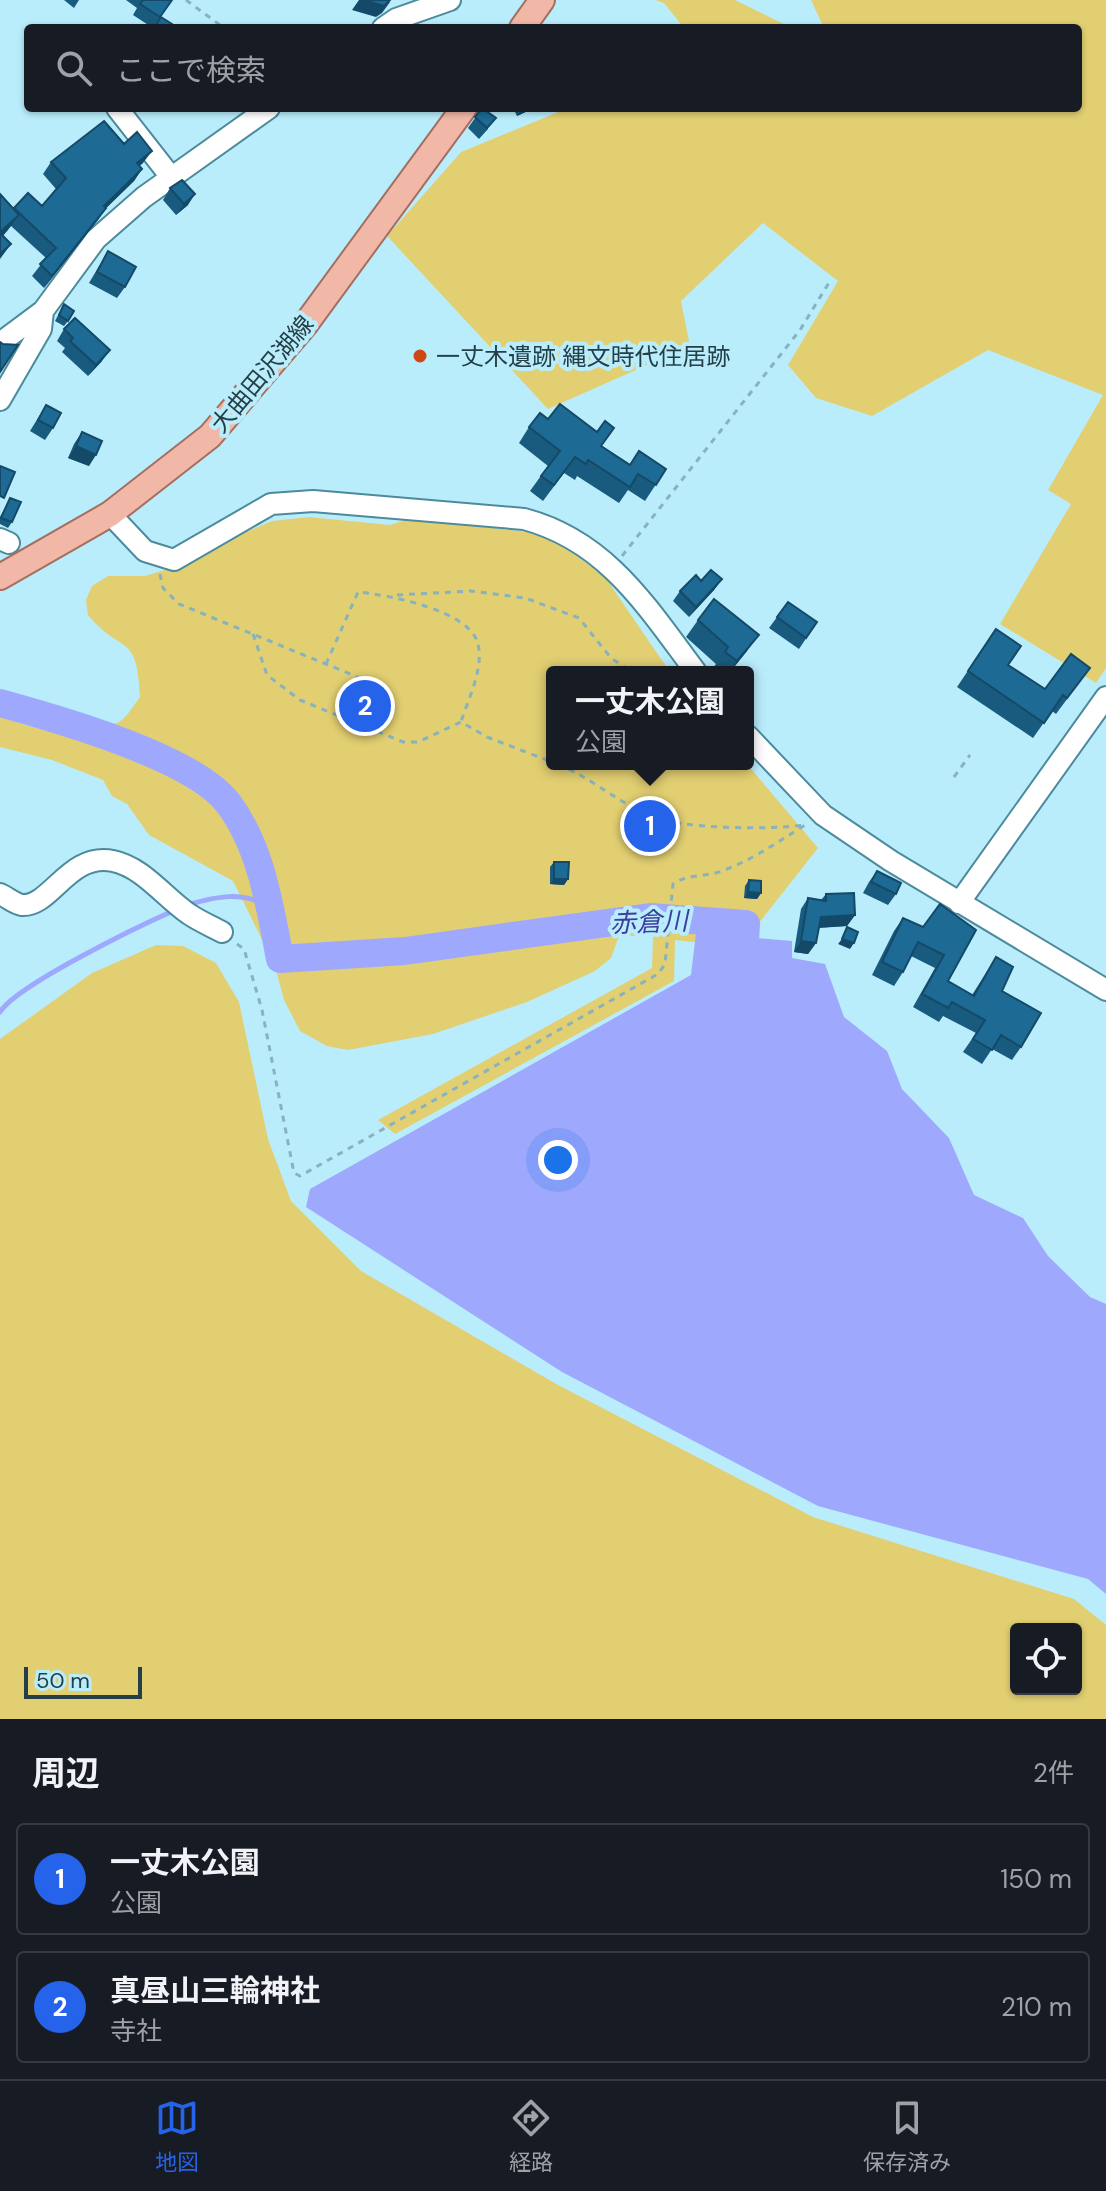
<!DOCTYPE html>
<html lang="ja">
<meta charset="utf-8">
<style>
body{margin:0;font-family:"DM Sans","Noto Sans JP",sans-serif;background:#242831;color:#f1f3f6}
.controls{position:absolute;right:24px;bottom:24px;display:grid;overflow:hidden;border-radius:8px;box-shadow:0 2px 6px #0004}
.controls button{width:72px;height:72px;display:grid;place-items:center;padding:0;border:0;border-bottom:2px solid #363941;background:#171b24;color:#f1f3f6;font:40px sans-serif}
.scale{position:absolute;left:24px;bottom:20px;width:118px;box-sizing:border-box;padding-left:8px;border:4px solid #253f47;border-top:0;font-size:22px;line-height:28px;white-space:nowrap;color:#253f47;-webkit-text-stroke:6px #baedfc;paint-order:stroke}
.you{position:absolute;left:558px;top:1160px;width:28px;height:28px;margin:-20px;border:6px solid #fff;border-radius:50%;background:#1a73e8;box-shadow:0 0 0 12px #1a73e833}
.badge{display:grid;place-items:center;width:52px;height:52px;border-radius:50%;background:#2563eb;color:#fff;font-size:26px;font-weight:700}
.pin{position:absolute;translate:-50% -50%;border:4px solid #fff;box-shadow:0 2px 8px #0006}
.popup{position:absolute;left:546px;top:666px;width:208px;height:104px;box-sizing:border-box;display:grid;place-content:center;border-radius:8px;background:#171b24;filter:drop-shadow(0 2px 6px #0005);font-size:26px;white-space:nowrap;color:#9ea1a6}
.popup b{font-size:30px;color:#f1f3f6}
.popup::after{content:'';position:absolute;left:50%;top:100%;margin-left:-16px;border:16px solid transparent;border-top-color:#171b24}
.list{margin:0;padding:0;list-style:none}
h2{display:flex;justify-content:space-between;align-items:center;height:104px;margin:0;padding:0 32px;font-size:34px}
h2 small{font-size:26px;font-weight:400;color:#9ea1a6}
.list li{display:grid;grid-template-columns:52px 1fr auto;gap:24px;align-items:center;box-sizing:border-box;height:112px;margin:0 16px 16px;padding:0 16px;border:2px solid #363941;border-radius:8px}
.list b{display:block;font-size:30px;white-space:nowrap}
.list p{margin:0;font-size:26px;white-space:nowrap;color:#9ea1a6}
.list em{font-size:26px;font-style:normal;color:#9ea1a6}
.icon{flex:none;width:44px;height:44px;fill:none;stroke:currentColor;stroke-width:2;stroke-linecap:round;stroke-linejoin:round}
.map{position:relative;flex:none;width:1106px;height:1719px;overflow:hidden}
.search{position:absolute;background:#171b24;box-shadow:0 2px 6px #0004;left:24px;right:24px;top:24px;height:88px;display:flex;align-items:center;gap:20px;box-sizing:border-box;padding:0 28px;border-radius:8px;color:#9ea1a6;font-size:30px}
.sheet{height:360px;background:#171b24}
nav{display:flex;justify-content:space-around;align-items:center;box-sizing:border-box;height:112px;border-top:2px solid #363941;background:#171b24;font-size:22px;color:#9ea1a6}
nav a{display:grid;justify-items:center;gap:4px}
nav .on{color:#2563eb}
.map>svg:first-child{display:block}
.green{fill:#e2cf72;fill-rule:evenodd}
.water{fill:#9ea8fd}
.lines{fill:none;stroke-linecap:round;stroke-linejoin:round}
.stream{stroke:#9ea8fd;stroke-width:5}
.river{stroke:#9ea8fd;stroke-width:28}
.minor-casing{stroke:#4c8b9c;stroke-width:24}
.major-casing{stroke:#a36f60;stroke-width:28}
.path{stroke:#87b2be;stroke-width:3;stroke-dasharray:6 6;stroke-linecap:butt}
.minor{stroke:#fff;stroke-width:20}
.major{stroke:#f1b8a7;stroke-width:24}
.wall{fill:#195b7f}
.shaded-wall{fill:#144a68}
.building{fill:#1d6a94;stroke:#144a68;stroke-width:2}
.poi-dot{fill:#ce4716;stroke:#baedfc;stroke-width:3}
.labels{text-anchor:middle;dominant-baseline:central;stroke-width:8;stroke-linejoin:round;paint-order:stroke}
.poi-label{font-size:24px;fill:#253f47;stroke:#baedfc;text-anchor:start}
.street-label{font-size:24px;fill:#253f47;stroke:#baedfc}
.water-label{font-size:26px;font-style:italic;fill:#3e3d9e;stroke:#baedfc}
</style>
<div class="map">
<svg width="1106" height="1719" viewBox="0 0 1106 1719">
<rect width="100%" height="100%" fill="#baedfc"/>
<path class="green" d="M 655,0 L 735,0 L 792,28 L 684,28 L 664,3 Z
M 811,0 L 1106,0 L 1106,668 L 1096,683 L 1000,624 L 1071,504 L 1048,490 L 1103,395 L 988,350 L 872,416 L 816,398 L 788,365 L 838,281 L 763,223 L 681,301 L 690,346 L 548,409 L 387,236 L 461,152 L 568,108 L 1078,108 L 1078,28 L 824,28 Z
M 309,517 L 390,525 L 411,518 L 527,532 L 559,543 L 605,577 L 670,672 L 552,672 L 552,764 L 747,764 L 818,848 L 740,947 L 675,940 L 674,981 L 395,1134 L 378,1120 L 652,968 L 653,936 L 619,936 L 611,958 L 595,971 L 527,1002 L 433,1034 L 348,1050 L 327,1046 L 300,1031 L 284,1000 L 275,966 L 233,881 L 149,835 L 127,804 L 112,796 L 103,780 L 52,760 L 0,747 L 0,715 C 36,732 82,740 119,722 C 127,717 134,705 140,697 C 137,630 122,656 88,615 L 86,600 L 92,586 L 108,576 L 145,576 L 196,560 L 236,536 L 272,521 Z
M 156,945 L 183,946 L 216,963 L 239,1002 L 268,1139 L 291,1201 L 361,1271 L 558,1385 L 813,1517 L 1074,1599 L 1106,1625 L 1106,1719 L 0,1719 L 0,1039 L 92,973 ZM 1016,1629 L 1076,1629 L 1076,1689 L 1016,1689 Z"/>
<path class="water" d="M 696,933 L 792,941 L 792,958 L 825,964 L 844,1017 L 887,1051 L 902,1089 L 949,1138 L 974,1195 L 1023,1218 L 1048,1256 L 1090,1297 L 1106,1304 L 1106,1594 L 1088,1579 L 818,1506 L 562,1372 L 306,1207 L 310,1189 L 691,975 Z"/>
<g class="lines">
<path class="stream" d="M 187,905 C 218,896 242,891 270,907
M 0,1012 C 17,985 139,926 173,911"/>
<path class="river" d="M 0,703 C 58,719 193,757 228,803 C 261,846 270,907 280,959 L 405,951 L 650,917 L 746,924 L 743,974"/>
<defs>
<path id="minor" d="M 383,28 L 396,19 L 450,0
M 117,108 L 171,177
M 0,343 L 43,311 L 96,239 L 144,197 L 269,108
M 0,400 L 41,329 L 43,311
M 110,514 L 145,551 L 174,560 L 271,504 L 313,501 L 524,519 C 607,541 647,607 696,672
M 0,539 L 9,543
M 748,736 L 823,815 L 891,861 L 1106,990
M 0,894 C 7,897 15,904 22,905 C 51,907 69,852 113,861 C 143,867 165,898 189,914 C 199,921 211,926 222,932
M 959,903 L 1106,697"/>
<path id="major" d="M 522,28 L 542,0
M 0,577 L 110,514 L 210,436 L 305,325 L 464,108"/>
</defs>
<use href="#minor" class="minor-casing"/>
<use href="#major" class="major-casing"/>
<path class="path" d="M 186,0 L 224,28
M 622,556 L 800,330 L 830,281
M 160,574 L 163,588 L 179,604 L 387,689
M 397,595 L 471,591 L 525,598 L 579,618 L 611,658 L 632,672
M 253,634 L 267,675 L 300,700 L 403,742 L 418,742 L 461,722 L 487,737 L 552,762
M 326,664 L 358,592 C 388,595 470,610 478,644 C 484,669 468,699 461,722
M 558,764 C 591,778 618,802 650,816 C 681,829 770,830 804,825
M 954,777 L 970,755
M 237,944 L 244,949 L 262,1010 L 294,1173 L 300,1176 L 658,974 L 665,964 L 673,884 C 687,874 706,877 722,871 C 752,860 778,842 805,825"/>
<use href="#minor" class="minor"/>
<use href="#major" class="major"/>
</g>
<path class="wall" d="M 64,0 L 79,0 L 74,8 Z
M 126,0 L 172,0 L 153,28 L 133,15 L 137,8 Z
M 482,108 L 488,129 L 479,139 L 468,128 Z
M 513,108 L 534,108 L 517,116 Z
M 124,144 L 143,163 L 139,166 L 142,169 L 134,181 L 106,208 L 44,288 L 32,276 L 46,258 L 11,226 L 3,236 L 0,194 L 13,208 L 42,206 L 56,189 L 43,174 L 51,162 Z
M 170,188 L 188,205 L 176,215 L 163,200 Z
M 108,251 L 125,287 L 117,298 L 89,283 Z
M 64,304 L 68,321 L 64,326 L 55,321 Z
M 64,329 L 102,361 L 88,376 L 62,352 L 65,348 L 57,341 Z
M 46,405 L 53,428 L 45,440 L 30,431 Z
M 548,419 L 602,446 L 630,464 L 666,469 L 645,501 L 628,490 L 619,503 L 577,476 L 575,480 L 564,473 L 543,501 L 530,491 L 548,466 L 519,443 L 529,427 Z
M 82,432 L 89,466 L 68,458 L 74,444 Z
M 10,498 L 12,522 L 8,528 L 0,524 L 0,517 Z
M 722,579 L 714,590 L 689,617 L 673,601 L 680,591 L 701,581 Z
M 788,602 L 817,622 L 799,649 L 769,628 Z
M 698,620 L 747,651 L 730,672 L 718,672 L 713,668 L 716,664 L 686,637 Z
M 996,629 L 1008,665 L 1045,689 L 1090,668 L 1056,714 L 1052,711 L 1033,738 L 957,687 Z
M 554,862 L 568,879 L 564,885 L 550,884 L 550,867 Z
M 877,871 L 896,894 L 888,905 L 863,893 L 869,882 Z
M 749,880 L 761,893 L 757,899 L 744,898 L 745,886 Z
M 826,894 L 855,915 L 847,926 L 819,928 L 816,943 L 808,954 L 794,952 L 801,909 L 808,898 L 821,900 Z
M 940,904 L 948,981 L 972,995 L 996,957 L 1002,991 L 1021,1047 L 1012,1060 L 992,1049 L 982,1064 L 963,1052 L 976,1033 L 943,1016 L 939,1022 L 913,1007 L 935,968 L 911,956 L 903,972 L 894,986 L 872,975 L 894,931 L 903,918 L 923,927 Z"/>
<path class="shaded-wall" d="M 359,0 L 364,0 L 390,2 L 382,13 L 376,17 L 352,10 Z
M 523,108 L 534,108 L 517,116 Z
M 152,151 L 143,163 L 128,175 L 137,163 Z
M 142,169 L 134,181 L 96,218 L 104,206 Z
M 195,194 L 188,205 L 176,215 L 184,204 Z
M 106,208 L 98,220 L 44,288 L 52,276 Z
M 19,215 L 7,231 L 0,238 L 0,232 Z
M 11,244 L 0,259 L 0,254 Z
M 110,350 L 102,361 L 88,376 L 96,365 Z
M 76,446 L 96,455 L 89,466 L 68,458 Z
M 722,579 L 714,590 L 689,617 L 696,607 Z
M 759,635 L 747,651 L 730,672 L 737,661 Z
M 554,879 L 568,879 L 564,885 L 550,884 Z
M 748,892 L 761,893 L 757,899 L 744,898 Z
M 855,915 L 847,926 L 813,928 L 821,917 Z
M 842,939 L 854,943 L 850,949 L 838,944 Z
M 801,941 L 816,943 L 808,954 L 794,952 Z"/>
<path class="building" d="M 143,0 L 172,0 L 160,17 L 140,4 Z
M 364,0 L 390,0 L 384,6 Z
M 161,17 L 172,24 L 170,28 L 154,28 Z
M 482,108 L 496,118 L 487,128 L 475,117 Z
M 104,121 L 124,144 L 137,132 L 152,151 L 137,163 L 142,169 L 104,206 L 106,208 L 52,276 L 40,264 L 56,248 L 14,208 L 28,193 L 42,206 L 66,178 L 51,162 Z
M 182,180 L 195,194 L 184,204 L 170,188 Z
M 0,194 L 19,215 L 0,232 Z
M 0,233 L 11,244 L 0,254 Z
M 108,251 L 136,267 L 125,287 L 97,272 Z
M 64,304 L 74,311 L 68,321 L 59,315 Z
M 75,318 L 110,350 L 96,365 L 70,341 L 73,338 L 64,329 Z
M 0,342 L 3,344 L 18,345 L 0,372 Z
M 560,404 L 597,432 L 605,421 L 614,428 L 601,446 L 630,465 L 639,451 L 666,469 L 656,485 L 638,474 L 630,487 L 588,460 L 586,464 L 575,457 L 554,485 L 541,476 L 560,451 L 529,427 L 540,413 L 548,419 Z
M 46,405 L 61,413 L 53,428 L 38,420 Z
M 82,432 L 102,441 L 96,455 L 76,446 Z
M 0,466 L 15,472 L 4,498 L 0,496 Z
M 10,498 L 21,502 L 12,522 L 1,518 Z
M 711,570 L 722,579 L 696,607 L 680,591 L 696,575 L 701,581 Z
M 714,599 L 759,635 L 737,661 L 725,652 L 728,647 L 698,620 Z
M 788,602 L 817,622 L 806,638 L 777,617 Z
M 996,629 L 1021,646 L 1008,665 L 1045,689 L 1071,654 L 1090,668 L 1067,698 L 1063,695 L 1044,723 L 968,671 Z
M 554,862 L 569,862 L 568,879 L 554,879 Z
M 877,871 L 901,883 L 896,894 L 871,882 Z
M 749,880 L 761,881 L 761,893 L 748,892 Z
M 854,893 L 855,915 L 821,917 L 816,943 L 801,941 L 808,898 L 826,901 L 826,894 Z
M 940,904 L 976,930 L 948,981 L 974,996 L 996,957 L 1013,967 L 1002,991 L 1041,1013 L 1021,1047 L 1001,1035 L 992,1050 L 973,1039 L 985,1020 L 952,1002 L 948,1008 L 922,994 L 944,955 L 918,942 L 903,972 L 882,962 L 903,918 L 923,927 Z
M 847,927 L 858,932 L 854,943 L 842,939 Z"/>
<circle class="poi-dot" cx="420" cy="356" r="8"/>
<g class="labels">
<g class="poi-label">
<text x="436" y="356">一丈木遺跡 縄文時代住居跡</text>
</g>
<g class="street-label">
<text transform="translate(262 374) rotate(-50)">大曲田沢湖線</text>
</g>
<g class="water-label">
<text transform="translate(649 922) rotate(-2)">赤倉川</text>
</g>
</g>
</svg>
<div class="controls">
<button><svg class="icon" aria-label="locate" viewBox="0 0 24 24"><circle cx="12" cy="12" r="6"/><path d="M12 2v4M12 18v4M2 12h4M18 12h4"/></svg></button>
</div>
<div class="scale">50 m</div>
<div class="you"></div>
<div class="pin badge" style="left:650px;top:826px">1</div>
<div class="popup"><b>一丈木公園</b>公園</div>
<div class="pin badge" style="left:365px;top:706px">2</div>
<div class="search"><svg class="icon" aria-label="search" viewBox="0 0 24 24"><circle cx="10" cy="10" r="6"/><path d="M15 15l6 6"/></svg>ここで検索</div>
</div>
<section class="sheet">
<h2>周辺<small>2件</small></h2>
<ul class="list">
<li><span class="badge">1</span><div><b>一丈木公園</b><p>公園</p></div><em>150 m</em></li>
<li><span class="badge">2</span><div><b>真昼山三輪神社</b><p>寺社</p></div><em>210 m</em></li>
</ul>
</section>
<nav>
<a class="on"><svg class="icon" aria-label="map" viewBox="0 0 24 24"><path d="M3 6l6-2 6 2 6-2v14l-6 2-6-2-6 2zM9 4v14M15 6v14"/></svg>地図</a>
<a><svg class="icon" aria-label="directions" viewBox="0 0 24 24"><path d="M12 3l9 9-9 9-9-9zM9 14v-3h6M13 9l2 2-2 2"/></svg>経路</a>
<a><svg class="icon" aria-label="saved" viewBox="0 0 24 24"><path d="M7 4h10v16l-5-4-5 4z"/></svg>保存済み</a>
</nav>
